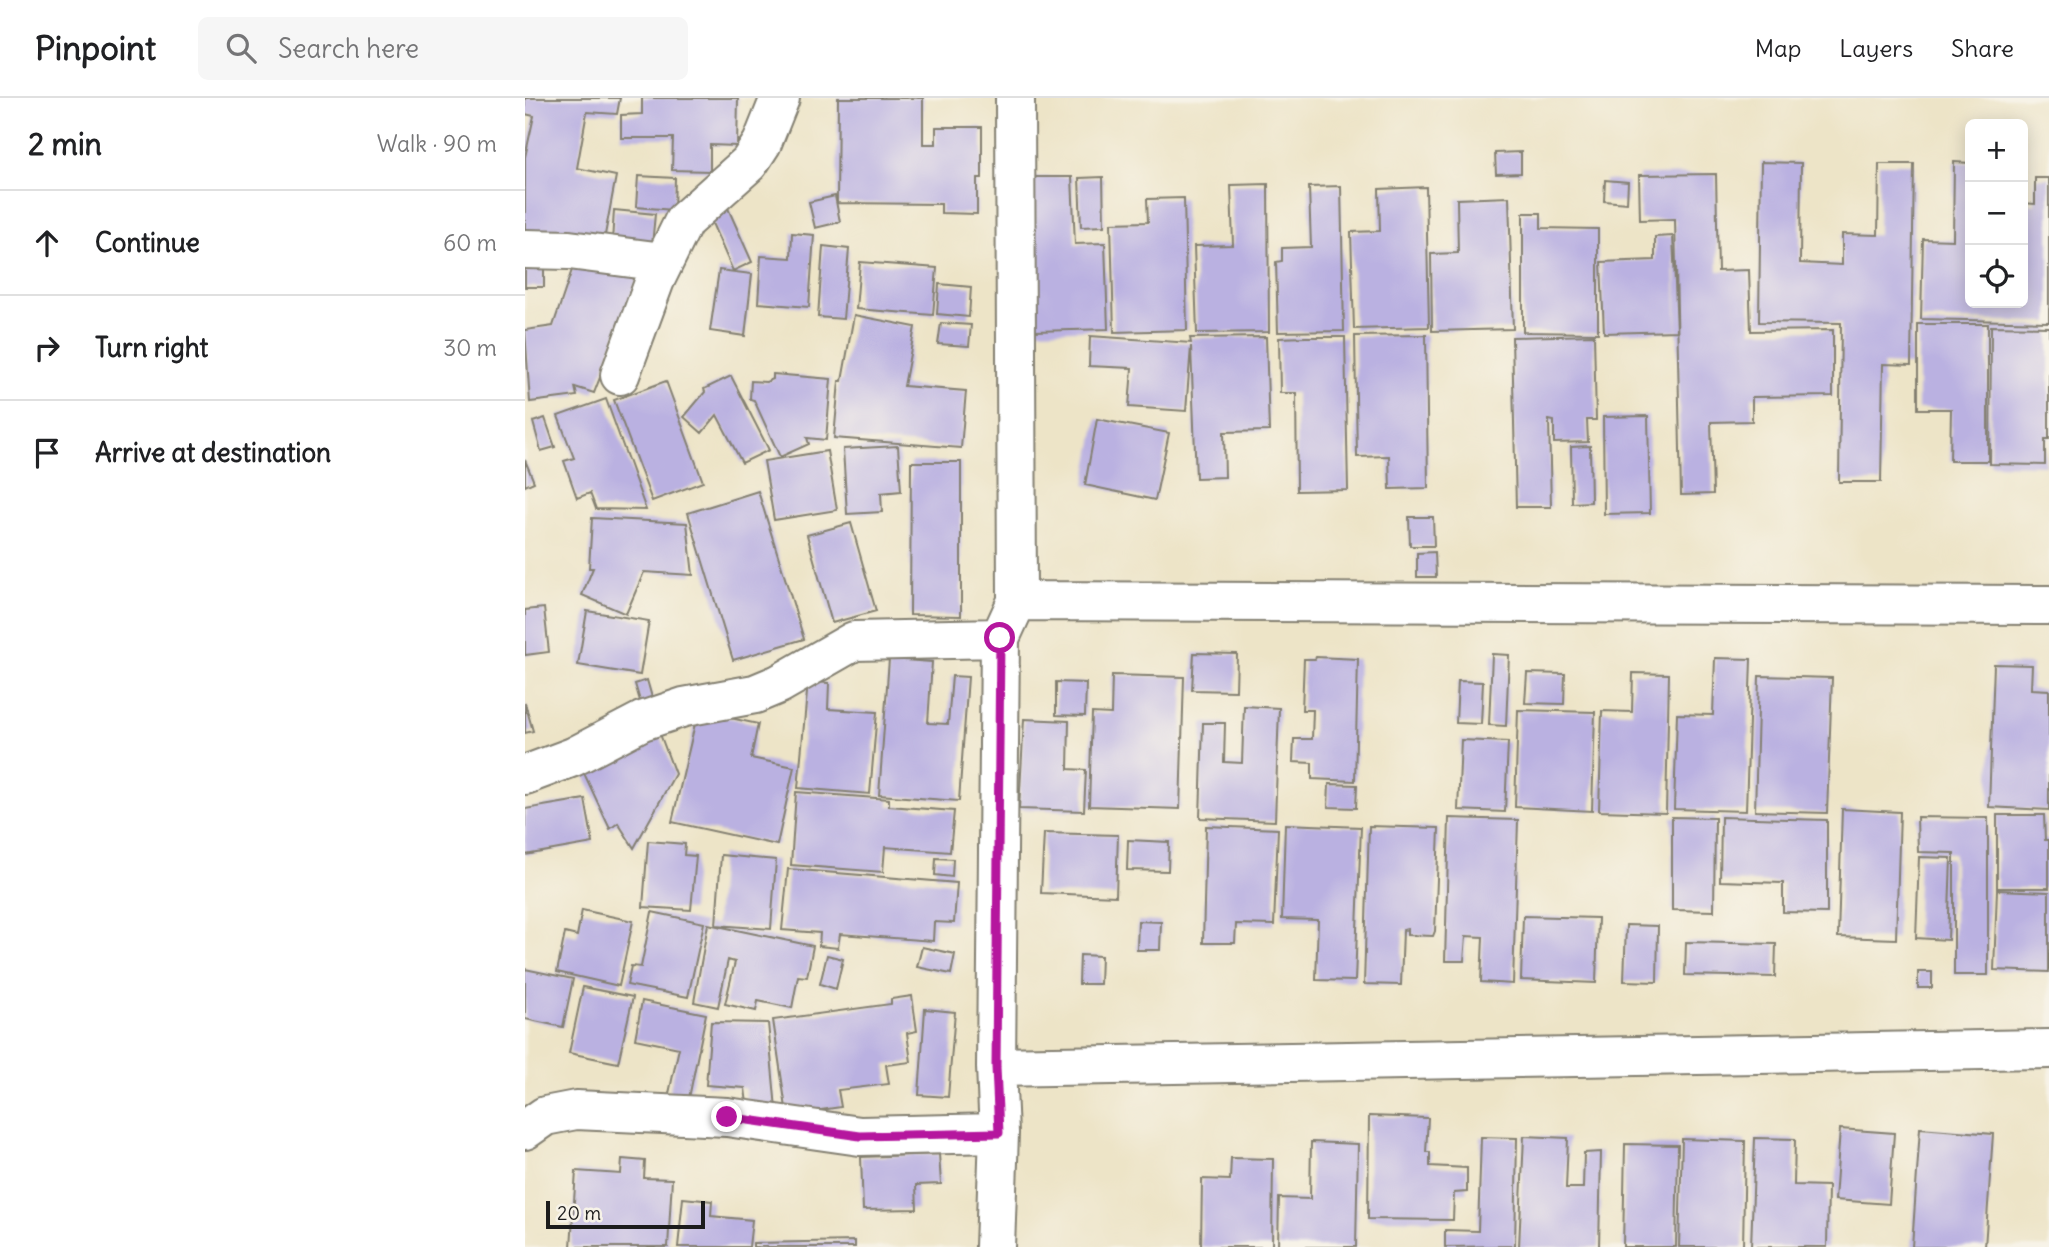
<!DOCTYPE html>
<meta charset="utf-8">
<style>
body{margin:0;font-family:Delius,sans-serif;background:#f6f6f6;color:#202124}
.controls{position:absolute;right:21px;top:21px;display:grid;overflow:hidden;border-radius:10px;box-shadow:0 4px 18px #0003}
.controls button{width:63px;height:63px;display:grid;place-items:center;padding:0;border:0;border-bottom:2px solid #e0e0e0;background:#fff;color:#202124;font:35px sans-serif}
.scale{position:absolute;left:21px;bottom:18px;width:159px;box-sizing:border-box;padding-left:7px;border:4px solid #1c1c1c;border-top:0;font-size:19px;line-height:24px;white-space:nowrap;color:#1c1c1c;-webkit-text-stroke:5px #f7f3e8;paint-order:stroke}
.stop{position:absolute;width:21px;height:21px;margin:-16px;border:5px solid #b5179e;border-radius:50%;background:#fff}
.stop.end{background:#b5179e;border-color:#fff;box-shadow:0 2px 7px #0008}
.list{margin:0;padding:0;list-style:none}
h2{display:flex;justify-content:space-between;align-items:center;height:91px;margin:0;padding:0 28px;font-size:30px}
h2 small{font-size:23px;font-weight:400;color:#757577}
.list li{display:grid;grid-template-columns:46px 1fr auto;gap:21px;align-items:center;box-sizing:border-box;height:105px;padding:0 28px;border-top:2px solid #e0e0e0}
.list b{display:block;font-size:26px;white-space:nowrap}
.list em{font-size:23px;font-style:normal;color:#757577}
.icon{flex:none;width:38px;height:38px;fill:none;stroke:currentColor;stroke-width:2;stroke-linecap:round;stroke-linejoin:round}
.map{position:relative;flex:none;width:1524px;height:1149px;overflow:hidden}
header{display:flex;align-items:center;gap:42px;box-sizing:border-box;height:98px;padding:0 35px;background:#fff;border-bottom:2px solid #e0e0e0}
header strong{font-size:33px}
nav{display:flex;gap:38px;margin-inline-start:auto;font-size:24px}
.search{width:490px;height:63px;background:#f6f6f6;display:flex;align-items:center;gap:18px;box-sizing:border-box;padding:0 24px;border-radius:10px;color:#757577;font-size:26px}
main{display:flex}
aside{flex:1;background:#fff}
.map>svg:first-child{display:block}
.building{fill:#bab1e1}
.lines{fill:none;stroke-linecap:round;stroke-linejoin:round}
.street-casing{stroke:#848072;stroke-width:42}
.street{stroke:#fff;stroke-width:38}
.route{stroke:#b5179e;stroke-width:9}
</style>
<header>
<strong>Pinpoint</strong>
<div class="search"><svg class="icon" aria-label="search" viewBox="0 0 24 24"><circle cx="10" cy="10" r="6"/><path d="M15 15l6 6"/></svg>Search here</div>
<nav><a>Map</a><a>Layers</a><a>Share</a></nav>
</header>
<main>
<aside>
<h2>2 min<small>Walk · 90 m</small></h2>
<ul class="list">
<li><svg class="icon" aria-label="ahead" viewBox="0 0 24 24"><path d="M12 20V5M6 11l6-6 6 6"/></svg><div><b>Continue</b></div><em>60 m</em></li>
<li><svg class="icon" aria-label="right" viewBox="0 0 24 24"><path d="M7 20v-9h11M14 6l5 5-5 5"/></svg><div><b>Turn right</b></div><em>30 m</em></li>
<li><svg class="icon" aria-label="arrive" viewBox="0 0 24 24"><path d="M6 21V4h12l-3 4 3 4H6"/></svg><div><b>Arrive at destination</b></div></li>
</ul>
</aside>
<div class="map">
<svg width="1524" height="1149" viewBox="0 0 1524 1149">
<rect width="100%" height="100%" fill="#f7f3e8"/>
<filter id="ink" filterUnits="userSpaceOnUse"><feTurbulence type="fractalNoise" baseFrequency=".0143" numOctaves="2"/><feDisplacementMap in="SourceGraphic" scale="14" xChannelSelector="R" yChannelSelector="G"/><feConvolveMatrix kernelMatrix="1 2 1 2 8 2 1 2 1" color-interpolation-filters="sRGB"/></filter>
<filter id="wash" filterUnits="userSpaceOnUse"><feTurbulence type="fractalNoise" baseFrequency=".00686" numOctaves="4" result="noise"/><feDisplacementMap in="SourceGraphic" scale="28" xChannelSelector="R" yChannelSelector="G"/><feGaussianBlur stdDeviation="1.57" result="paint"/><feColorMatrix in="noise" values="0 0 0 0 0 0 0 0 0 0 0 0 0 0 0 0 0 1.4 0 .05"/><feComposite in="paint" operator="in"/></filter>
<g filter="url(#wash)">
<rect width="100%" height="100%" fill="#ede4c7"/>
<g id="blocks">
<path class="building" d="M 0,0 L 95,0 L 92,16 L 62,14 L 52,70 L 91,78 L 77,153 L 0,138 L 0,59 L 9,18 L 0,16 Z
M 117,0 L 213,0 L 212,48 L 185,47 L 185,73 L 147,72 L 148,40 L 96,40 L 96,17 L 117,16 Z
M 313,0 L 398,0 L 398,46 L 411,46 L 411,29 L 457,29 L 457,80 L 452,80 L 452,116 L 416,115 L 416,106 L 312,105 Z
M 996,54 L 996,75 L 971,76 L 970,55 Z
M 1236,64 L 1276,65 L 1275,165 L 1317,167 L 1317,136 L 1353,137 L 1354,66 L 1389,66 L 1386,267 L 1358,266 L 1356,384 L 1314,384 L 1316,225 L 1234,224 Z
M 1429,64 L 1445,65 L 1445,205 L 1498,205 L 1498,105 L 1510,106 L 1510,80 L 1524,80 L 1524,224 L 1396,221 L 1398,141 L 1428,142 Z
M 1191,76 L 1193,173 L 1224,172 L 1226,233 L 1308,232 L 1308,298 L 1227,299 L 1227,323 L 1186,324 L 1188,396 L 1156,397 L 1150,121 L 1115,122 L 1114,77 Z
M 113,78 L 150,80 L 149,112 L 111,109 Z
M 505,79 L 547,79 L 550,146 L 580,145 L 583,231 L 510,233 Z
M 578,79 L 579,128 L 556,129 L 554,80 Z
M 1080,82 L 1103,84 L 1102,105 L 1079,103 Z
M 743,86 L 744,234 L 672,235 L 669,148 L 708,147 L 706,87 Z
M 816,88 L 819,233 L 753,234 L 751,164 L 757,163 L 757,150 L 786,149 L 784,89 Z
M 901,89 L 904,229 L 829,231 L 826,134 L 855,133 L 854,91 Z
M 310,98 L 315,124 L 290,130 L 284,104 Z
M 984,99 L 988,231 L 907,233 L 906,156 L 933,155 L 932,101 Z
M 659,100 L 662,232 L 589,234 L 586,125 L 623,124 L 622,101 Z
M 202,108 L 227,164 L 208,173 L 183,116 Z
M 89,112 L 130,116 L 127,147 L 87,144 Z
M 998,115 L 1016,115 L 1016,130 L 1073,131 L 1073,235 L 998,234 Z
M 267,135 L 289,137 L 284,209 L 233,205 L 236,158 L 266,160 Z
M 1148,138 L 1152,233 L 1079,235 L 1076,164 L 1130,162 L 1130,139 Z
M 298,148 L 324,151 L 318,221 L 293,219 Z
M 52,157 L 118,167 L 69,295 L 50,289 L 52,298 L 5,304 L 0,232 L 28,228 Z
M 19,159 L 19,189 L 0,189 L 0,160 Z
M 335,164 L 412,170 L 408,217 L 331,211 Z
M 194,172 L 227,176 L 220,238 L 185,233 Z
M 414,186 L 446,189 L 444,219 L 412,216 Z
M 329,217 L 390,229 L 379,288 L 441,293 L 436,350 L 309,340 L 314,283 L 317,283 Z
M 416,225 L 446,227 L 444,248 L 413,246 Z
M 1393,226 L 1463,226 L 1463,363 L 1425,363 L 1426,311 L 1393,311 Z
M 1466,228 L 1524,229 L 1524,341 L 1520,341 L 1520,367 L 1465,366 Z
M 901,237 L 903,390 L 865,391 L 864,358 L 832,359 L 830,238 Z
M 1069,237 L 1071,322 L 1062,322 L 1063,344 L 1029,345 L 1029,323 L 1024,322 L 1026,409 L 991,409 L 987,239 Z
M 565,238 L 666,245 L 665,240 L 741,239 L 744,333 L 699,334 L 700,379 L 671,380 L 666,248 L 661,313 L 604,309 L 607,270 L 564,268 Z
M 781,239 L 820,239 L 823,392 L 772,393 L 771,295 L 755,295 L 754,240 Z
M 248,276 L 306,281 L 301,342 L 282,340 L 284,346 L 255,359 L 229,302 L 225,301 L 226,283 L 241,284 L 248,281 Z
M 206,278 L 244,352 L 217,365 L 192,317 L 177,335 L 159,319 L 180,294 L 179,291 Z
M 141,283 L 178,384 L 127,403 L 89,302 Z
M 81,301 L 121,412 L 71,411 L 65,395 L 52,400 L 39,363 L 49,360 L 33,318 Z
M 1123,318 L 1125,415 L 1079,416 L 1078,319 Z
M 20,320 L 30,349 L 16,353 L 8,324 Z
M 572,321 L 644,335 L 630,402 L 560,387 Z
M 373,348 L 376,393 L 356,395 L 357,414 L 322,416 L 318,351 Z
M 1065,348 L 1066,404 L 1047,405 L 1046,349 Z
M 302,353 L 312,412 L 249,422 L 239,363 Z
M 0,362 L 9,384 L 0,388 Z
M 386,364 L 436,364 L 436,518 L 385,517 Z
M 233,393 L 279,541 L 208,562 L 163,415 Z
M 884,419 L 908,419 L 909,448 L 885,448 Z
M 67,420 L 162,425 L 168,477 L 119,474 L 101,516 L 57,497 L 68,470 L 64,470 Z
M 326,425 L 351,513 L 307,525 L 282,437 Z
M 910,454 L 911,479 L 892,479 L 892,455 Z
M 19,510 L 24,554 L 0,557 L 0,512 Z
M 62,513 L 124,523 L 115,577 L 53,567 Z
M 669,555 L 712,556 L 711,593 L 667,592 Z
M 967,556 L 984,557 L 981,628 L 964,627 Z
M 791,559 L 833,561 L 830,683 L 787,681 L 787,665 L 768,664 L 769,641 L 787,641 L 788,612 L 777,612 L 779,561 L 790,561 Z
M 1190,560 L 1226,561 L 1221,713 L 1149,711 L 1152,616 L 1188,617 Z
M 364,561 L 407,564 L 403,625 L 423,626 L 427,578 L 443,579 L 434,703 L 354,697 Z
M 1469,566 L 1507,567 L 1506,591 L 1524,592 L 1524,712 L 1464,709 Z
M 1002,575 L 1040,576 L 1039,606 L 1000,605 Z
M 1108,575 L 1144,576 L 1141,715 L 1074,713 L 1077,613 L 1107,614 Z
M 587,577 L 659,579 L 655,711 L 564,708 L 567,615 L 586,616 Z
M 1234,578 L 1307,580 L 1302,715 L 1230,713 Z
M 122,582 L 130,610 L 118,613 L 110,586 Z
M 933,583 L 958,584 L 956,626 L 931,625 Z
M 283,584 L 304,585 L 303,611 L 352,614 L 345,696 L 273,690 Z
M 531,584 L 561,585 L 560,618 L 531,617 Z
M 0,605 L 8,633 L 0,635 Z
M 719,608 L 754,610 L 750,723 L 675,720 L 678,625 L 700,625 L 699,664 L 717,665 Z
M 993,612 L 1070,614 L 1067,713 L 990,709 Z
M 173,613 L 233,626 L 226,660 L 269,669 L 252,747 L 147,724 Z
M 499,621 L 544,623 L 543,671 L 561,672 L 559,713 L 494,711 Z
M 132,628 L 150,676 L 109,750 L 93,725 L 85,731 L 57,671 Z
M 936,642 L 983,644 L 980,714 L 933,712 Z
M 804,686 L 832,687 L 831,710 L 803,709 Z
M 271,694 L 364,701 L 364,708 L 429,713 L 425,754 L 360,749 L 358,774 L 266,767 Z
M 60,701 L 68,745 L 0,757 L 0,711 Z
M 1317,711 L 1375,714 L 1371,841 L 1313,839 Z
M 1472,717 L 1519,717 L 1520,742 L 1524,742 L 1524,790 L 1472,790 Z
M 1147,719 L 1190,720 L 1189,813 L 1147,812 Z
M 1196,719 L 1302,722 L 1302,815 L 1258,814 L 1258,785 L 1195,783 Z
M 1392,719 L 1463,720 L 1463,877 L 1429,877 L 1429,755 L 1393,754 Z
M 924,720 L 993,722 L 988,886 L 956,884 L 958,839 L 941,838 L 939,863 L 920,863 Z
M 760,726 L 836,729 L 830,883 L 791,882 L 793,822 L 757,821 Z
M 681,728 L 753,731 L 749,827 L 711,826 L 710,845 L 678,845 Z
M 844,728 L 914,730 L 910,833 L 908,838 L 882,837 L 882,831 L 878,832 L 876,887 L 839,886 Z
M 519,735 L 593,737 L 591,798 L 516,795 Z
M 603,742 L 644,744 L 643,773 L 602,772 Z
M 123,743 L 160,746 L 159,757 L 171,758 L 166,812 L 118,809 Z
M 196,757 L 251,762 L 246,831 L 191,827 Z
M 1394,759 L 1426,760 L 1423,842 L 1391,840 Z
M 411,760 L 428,761 L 427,779 L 410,777 Z
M 263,771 L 432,785 L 429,825 L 409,824 L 408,843 L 315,836 L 313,850 L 294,848 L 295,835 L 257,832 Z
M 1472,792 L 1524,794 L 1524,874 L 1469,872 Z
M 57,812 L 108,823 L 94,888 L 32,874 L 40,835 L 52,838 Z
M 127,814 L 179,825 L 163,899 L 102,887 L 106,868 L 116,869 Z
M 998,818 L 1073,820 L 1071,885 L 996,882 Z
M 613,823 L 636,824 L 635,852 L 612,852 Z
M 183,826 L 288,848 L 282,879 L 273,878 L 267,910 L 233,903 L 231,913 L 200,906 L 210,864 L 203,862 L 193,909 L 169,904 Z
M 1101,827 L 1133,828 L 1132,884 L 1099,883 Z
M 1161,844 L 1251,846 L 1250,879 L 1160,877 Z
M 397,849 L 430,856 L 426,876 L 392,869 Z
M 302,857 L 318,861 L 311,891 L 295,886 Z
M 555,857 L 576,858 L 575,886 L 554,886 Z
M 0,871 L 48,881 L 38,929 L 0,921 Z
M 1393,874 L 1407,874 L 1407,890 L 1393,890 Z
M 58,889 L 108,899 L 93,965 L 44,955 Z
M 387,898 L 392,933 L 382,935 L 386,964 L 361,967 L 364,986 L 313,992 L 316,1009 L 262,1017 L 248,922 L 366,906 L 366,901 Z
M 117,903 L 181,916 L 163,1005 L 143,1000 L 154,950 L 110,941 Z
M 400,911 L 430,914 L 423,999 L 394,997 Z
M 186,924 L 243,925 L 251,1011 L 223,1014 L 220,990 L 181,987 Z
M 844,1018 L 903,1020 L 901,1054 L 905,1054 L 905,1068 L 942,1070 L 942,1094 L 929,1095 L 928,1122 L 843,1121 Z
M 1395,1030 L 1468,1036 L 1460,1149 L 1387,1149 Z
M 1315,1031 L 1369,1035 L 1364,1106 L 1310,1102 Z
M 999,1038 L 1043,1040 L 1041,1090 L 1058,1090 L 1059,1055 L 1076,1054 L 1074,1149 L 994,1149 Z
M 956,1039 L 992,1040 L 990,1148 L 920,1149 L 920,1132 L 953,1133 Z
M 1230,1040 L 1270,1041 L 1269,1087 L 1303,1088 L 1302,1149 L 1226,1149 Z
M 1157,1041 L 1220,1043 L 1218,1149 L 1154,1149 Z
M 786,1044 L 833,1046 L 831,1149 L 753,1149 L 754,1100 L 785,1101 Z
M 1100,1046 L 1153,1047 L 1151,1149 L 1098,1149 Z
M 414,1056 L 416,1086 L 391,1087 L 392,1111 L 338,1112 L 336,1059 Z
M 706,1060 L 748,1061 L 747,1149 L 676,1149 L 677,1081 L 705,1082 Z
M 97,1061 L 120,1063 L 119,1080 L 147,1081 L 143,1149 L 46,1149 L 51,1073 L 96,1076 Z
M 158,1100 L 187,1103 L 186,1118 L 227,1122 L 224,1149 L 153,1149 Z
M 330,1143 L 330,1149 L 228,1149 L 228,1145 Z"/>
</g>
</g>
<g filter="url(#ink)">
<use href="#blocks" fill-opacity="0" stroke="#848072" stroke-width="2"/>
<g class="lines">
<defs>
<path id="street" d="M 0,151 L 44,152 L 138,164
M 95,277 L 130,182 L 159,123 L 224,65 L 237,45 L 255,0
M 492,503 L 1524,507
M 0,677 L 48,659 L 117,623 L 159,609 L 230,596 L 254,586 L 329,543 L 475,540
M 471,969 L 1524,951
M 0,1032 L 20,1018 L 51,1012 L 202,1019 L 335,1038 L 474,1035
M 470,1149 L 474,1035 L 471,969 L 475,540 L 492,503 L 490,0"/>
</defs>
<use href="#street" class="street-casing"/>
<use href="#street" class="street"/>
</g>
</g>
<g class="lines" filter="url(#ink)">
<path class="route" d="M 202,1019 L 335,1038 L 474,1035 L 471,969 L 475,540"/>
</g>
</svg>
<div class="controls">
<button>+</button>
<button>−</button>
<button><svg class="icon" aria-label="locate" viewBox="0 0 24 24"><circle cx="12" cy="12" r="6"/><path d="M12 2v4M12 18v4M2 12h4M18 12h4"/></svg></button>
</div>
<div class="scale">20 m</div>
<div class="stop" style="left:475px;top:540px"></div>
<div class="stop end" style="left:202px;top:1019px"></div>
</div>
</main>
